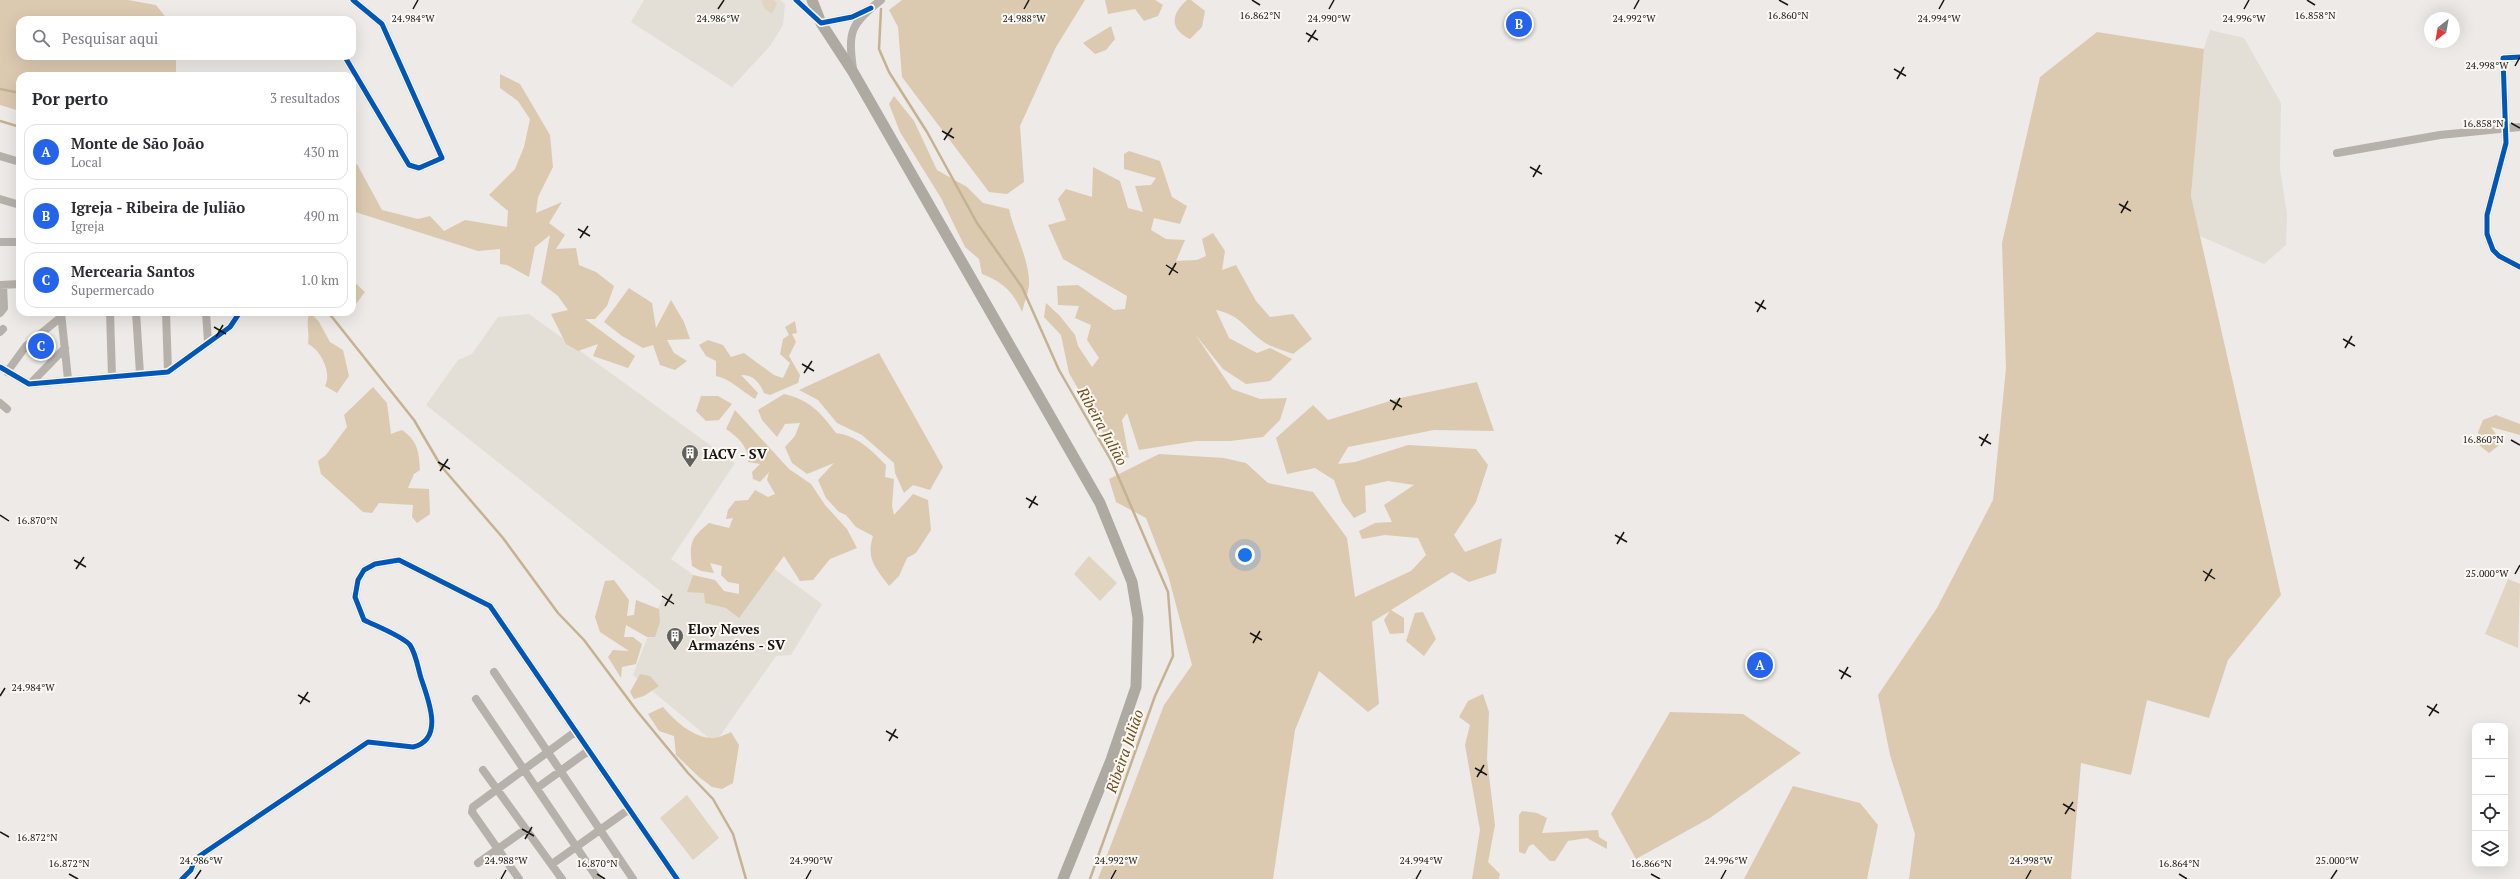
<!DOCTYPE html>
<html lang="pt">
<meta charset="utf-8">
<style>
body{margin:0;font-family:"PT Serif",serif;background:#f2f2f3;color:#2b2b33}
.controls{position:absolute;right:12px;bottom:12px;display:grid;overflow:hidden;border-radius:8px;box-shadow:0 4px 16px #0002}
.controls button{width:36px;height:36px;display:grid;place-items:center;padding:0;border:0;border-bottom:1px solid #e1e1e2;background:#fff;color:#2b2b33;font:20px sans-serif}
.compass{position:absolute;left:2424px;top:12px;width:36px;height:36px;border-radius:50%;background:#fff;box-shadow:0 4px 16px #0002;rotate:211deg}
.you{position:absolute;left:1245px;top:555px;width:14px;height:14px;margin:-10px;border:3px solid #fff;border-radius:50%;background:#1a73e8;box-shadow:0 0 0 6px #1a73e833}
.badge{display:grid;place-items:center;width:26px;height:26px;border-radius:50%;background:#2563eb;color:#fff;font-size:13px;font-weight:700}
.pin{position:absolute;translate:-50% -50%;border:2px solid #fff;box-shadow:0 1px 4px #0006}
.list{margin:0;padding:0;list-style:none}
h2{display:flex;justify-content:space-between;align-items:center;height:52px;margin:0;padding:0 16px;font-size:17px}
h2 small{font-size:13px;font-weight:400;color:#7c7c81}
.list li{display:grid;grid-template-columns:26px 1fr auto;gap:12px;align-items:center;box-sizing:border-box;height:56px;margin:0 8px 8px;padding:0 8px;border:1px solid #e1e1e2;border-radius:12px}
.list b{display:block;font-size:15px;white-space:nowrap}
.list p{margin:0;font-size:13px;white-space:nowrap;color:#7c7c81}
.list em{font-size:13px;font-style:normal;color:#7c7c81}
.icon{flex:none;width:22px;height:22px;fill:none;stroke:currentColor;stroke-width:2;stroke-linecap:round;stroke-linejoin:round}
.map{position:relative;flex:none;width:2520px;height:879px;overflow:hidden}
.search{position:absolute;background:#fff;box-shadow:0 4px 16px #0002;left:16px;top:16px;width:340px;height:44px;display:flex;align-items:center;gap:10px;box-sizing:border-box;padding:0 14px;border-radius:12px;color:#7c7c81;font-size:15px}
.panel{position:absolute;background:#fff;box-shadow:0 4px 16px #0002;left:16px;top:72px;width:340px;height:244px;border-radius:12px}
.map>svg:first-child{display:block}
.built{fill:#e3dfd6}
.green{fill:#e1d4c1}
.forest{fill:#dbcab0}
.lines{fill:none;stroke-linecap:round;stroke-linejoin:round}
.stream{stroke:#c6b292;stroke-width:2.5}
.minor{stroke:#b6b1ab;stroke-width:8}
.major{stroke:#aea9a1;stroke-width:11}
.cycleway-casing{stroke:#fcf8f3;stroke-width:8}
.cycleway{stroke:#0057b8;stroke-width:5}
.ticks{fill:none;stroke:#161513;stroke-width:1.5}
.labels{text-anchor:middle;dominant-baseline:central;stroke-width:4;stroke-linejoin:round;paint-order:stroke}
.poi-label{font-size:14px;font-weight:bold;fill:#161513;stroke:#fcf8f3;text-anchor:start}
.water-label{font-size:15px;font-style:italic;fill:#6d501c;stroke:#fcf8f3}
.ticks-label{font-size:10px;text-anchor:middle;fill:#161513;stroke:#fcf8f3;stroke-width:4;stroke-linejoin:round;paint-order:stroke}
</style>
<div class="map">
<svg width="2520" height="879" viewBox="0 0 2520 879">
<rect width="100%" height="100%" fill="#edeae7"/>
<path class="built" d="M 644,0 L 780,0 L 785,4 L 783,25 L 770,46 L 732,87 L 631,22 Z
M 2210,30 L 2244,38 L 2281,103 L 2280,169 L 2287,214 L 2286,245 L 2264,264 L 2200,236 L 2191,196 L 2204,48 Z
M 529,314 L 735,463 L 671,559 L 740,608 L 770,566 L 822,604 L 791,655 L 776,656 L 715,743 L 633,675 L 664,594 L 426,405 L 458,360 L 472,354 L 498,317 Z"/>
<path class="green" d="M 761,0 L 773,0 L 777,3 L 772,14 L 765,9 Z
M 1089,556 L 1117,583 L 1100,601 L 1074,574 Z
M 2508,579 L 2520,584 L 2518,648 L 2485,634 Z
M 687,795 L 719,838 L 693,860 L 660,818 Z"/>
<path class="forest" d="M 0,0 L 128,0 L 156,5 L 168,20 L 20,20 L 20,56 L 176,56 L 176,76 L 20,76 L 20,111 L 0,105 Z
M 902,0 L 1085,0 L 1056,47 L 1020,126 L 1024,182 L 1007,194 L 989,192 L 902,77 L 898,27 L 889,10 Z
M 1105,0 L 1155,0 L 1163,5 L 1158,16 L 1144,21 L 1135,9 L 1108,14 Z
M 1187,0 L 1191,0 L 1205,11 L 1202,27 L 1190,39 C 1169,29 1171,14 1187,0 Z
M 1111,26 L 1115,39 L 1106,50 L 1095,54 L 1083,43 Z
M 2097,32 L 2204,49 L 2191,196 L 2281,595 L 2228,660 L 2209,718 L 2147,700 L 2131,775 L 2081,763 L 2071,879 L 1909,879 L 1915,834 L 1890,755 L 1878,695 L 1937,608 L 1993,500 L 2006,368 L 2002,243 L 2040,77 Z
M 500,74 L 520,84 L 550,135 L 553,167 L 538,197 L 536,213 L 562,202 L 549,223 L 565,235 L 556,249 L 576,248 L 579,265 L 596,272 L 614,286 L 607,306 L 595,319 L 585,319 L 635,356 L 628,368 L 593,356 L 598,344 L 578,351 L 566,344 L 551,314 L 568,310 L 558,296 L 541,283 L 550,235 L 535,247 L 529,277 L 507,265 L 500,264 L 500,249 L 478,251 L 352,211 L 352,167 L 357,164 L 382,210 L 418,219 L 430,216 L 444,231 L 465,220 L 507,227 L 508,211 L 489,195 L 515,169 L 524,147 L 530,119 L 518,101 L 500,88 Z
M 894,96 L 914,121 L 937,170 L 967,187 L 983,203 L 1009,209 C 1014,233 1030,260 1029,285 C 1028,294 1024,303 1022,312 C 1014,293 1002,281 982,274 L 979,259 L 965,247 L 941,198 L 900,132 L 889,104 Z
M 1129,151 L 1160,161 L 1172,197 L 1187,206 L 1180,224 L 1154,218 L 1151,230 L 1166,239 L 1185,240 L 1176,261 L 1197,260 L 1206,256 L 1202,239 L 1213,233 L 1225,251 L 1222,270 L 1236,265 L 1256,301 L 1270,317 L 1293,314 L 1312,339 L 1293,354 C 1283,350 1269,347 1261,340 C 1244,327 1240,315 1216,310 L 1229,338 L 1257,353 L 1270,348 L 1292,359 L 1270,381 L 1246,384 L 1223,369 L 1195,334 L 1232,389 L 1260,399 L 1287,398 L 1280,420 L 1263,437 L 1230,441 L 1196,441 L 1139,450 L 1127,413 L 1122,420 L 1129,458 L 1116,455 L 1069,373 L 1061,335 L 1044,317 L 1046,303 L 1060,316 L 1075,335 L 1078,346 L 1092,367 L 1099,358 L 1087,340 L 1091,325 L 1075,318 L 1079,306 L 1058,305 L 1057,286 L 1078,285 L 1114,310 L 1125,309 L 1127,296 L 1063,259 L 1048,225 L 1066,220 L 1058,199 L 1066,189 L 1092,197 L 1093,167 L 1120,181 L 1128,208 L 1143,212 L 1135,186 L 1151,185 L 1156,178 L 1124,169 L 1124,154 Z
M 352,280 L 365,292 L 352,309 Z
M 629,288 L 652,303 L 656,328 L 671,300 L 684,322 L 690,339 L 667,340 L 674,353 L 687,361 L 675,370 L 660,365 L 653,345 L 643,348 L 622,336 L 604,322 Z
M 310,312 L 319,322 L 330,342 L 343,350 L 349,376 L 337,393 L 325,386 C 332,373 321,350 308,344 C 310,332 305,323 310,312 Z
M 795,321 L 797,333 L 792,334 L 796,342 L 789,356 L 800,375 L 798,383 L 770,395 L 764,393 C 759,382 754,375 741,375 L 758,393 L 755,399 C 741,391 731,379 716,376 L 716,361 L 706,356 L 699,345 L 708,340 L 723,345 L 731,357 L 744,353 L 774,375 L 783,378 L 790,363 L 780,354 L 783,339 L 789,335 L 785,327 Z
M 879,353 L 943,467 L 930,490 L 913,485 L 904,493 L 895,473 L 894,463 L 862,435 L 837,423 L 818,400 L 799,390 Z
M 1477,382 L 1494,431 L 1434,430 L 1348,447 L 1338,464 L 1355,462 L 1408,445 L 1476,449 L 1488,465 L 1476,502 L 1454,535 L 1465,552 L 1502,538 L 1496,573 L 1469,582 L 1452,572 L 1391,610 L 1404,618 L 1404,633 L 1390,634 L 1384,620 L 1390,611 L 1372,622 L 1379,704 L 1368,712 L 1319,671 L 1295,730 L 1273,879 L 1098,879 L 1164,705 L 1192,665 L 1168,575 L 1146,518 L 1116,502 L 1109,479 L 1159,454 L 1224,458 L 1246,463 L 1268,483 L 1313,492 L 1347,538 L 1355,597 L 1411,571 L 1426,555 L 1418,538 L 1385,535 L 1362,539 L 1359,531 L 1375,523 L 1392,522 L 1384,505 L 1414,485 L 1388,481 L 1365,486 L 1366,512 L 1354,518 L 1342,502 L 1334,480 L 1315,468 L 1287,474 L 1276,438 L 1313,405 L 1328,420 L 1400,398 Z
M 373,387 L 387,403 L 391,434 L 402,430 C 418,441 419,452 420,470 L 414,474 L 408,488 L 429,489 L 430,514 L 417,523 L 412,517 L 413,505 L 379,503 L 372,513 L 363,512 L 321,474 L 318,461 L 326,455 L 347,427 L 344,415 Z
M 784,394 C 810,400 820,412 836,433 C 858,436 871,450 886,465 L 885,477 L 894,479 L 892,506 L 894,515 L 913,494 L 928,500 L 931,530 L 916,553 L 907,558 L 899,576 L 889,586 C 875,567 866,559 873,536 L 856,527 L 846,515 L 839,512 L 826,498 L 818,480 L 834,463 L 807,474 L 792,463 L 785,447 L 795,436 L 800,423 L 785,424 L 777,437 L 762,420 L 758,410 Z
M 701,396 L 718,396 L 732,404 L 719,420 L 706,421 L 696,411 Z
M 735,410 L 789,469 L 811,484 L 825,505 L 847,529 L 857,548 L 830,559 L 813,580 L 800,581 L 784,556 L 739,618 L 726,608 L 705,603 L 704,593 L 687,592 L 693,575 L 715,580 L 724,591 L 739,594 L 739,584 L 728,582 L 721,575 L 722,566 L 710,563 L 714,573 L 701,571 L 692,566 C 689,542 691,538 709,523 L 729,528 L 733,518 L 726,519 L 728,510 L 735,501 L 748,500 L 755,490 L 768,497 L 775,494 L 767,480 L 769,472 L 760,482 L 753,479 L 752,472 L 760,464 L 748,462 C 749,447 738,437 726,429 Z
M 2496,415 L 2520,424 L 2520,435 L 2491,427 L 2502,443 L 2489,453 L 2480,446 L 2478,432 L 2483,420 Z
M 614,580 L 629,600 L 627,616 L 634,615 L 636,600 L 659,609 L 660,622 L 655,637 L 647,637 L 626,625 L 624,637 L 633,637 L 642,644 L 636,664 L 622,667 L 621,678 L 608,657 L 613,650 L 629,651 L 600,632 L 595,617 L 605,581 Z
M 1423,612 L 1436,639 L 1424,656 L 1406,641 L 1415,613 Z
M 640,674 L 650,676 L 659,686 L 644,696 L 634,699 L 630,692 Z
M 1483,694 L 1489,712 L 1487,759 L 1495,825 L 1488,862 L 1500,874 L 1499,879 L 1472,879 L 1480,830 L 1465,745 L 1470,725 L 1459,717 L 1468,701 Z
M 663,707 C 674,720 691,736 710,738 C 716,739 725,735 731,732 L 739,745 L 733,783 L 722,789 L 712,787 L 699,777 L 676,755 L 674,736 L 659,731 L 648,714 Z
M 1670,712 L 1743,714 L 1801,753 L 1710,818 L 1636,859 L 1611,814 Z
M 1793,786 L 1860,803 L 1878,825 L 1867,879 L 1744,879 Z
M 1522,811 L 1537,813 L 1547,818 L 1542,833 L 1598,830 L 1599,837 L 1607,842 L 1607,849 L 1587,838 L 1568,841 L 1555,861 L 1550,861 L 1533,844 L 1529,846 L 1525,854 L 1519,852 L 1519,815 Z"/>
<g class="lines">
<path class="stream" d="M 881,9 L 879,49 L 889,72 L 927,132 L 977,223 L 1022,287 L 1059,370 L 1112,462 L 1168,592 L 1173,656 L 1155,696 L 1090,879
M 0,89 L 20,93
M 0,121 L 20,127
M 328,312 L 414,420 L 441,466 L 503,538 L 558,613 L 584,640 L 637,711 L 688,773 L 713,799 L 733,834 L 746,879"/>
<path class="minor" d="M 796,0 L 821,23 L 852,17 L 871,8
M 345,57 L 409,165 L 419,168 L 442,158 L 382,24 L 353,0
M 2520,57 L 2503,58 L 2506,143 L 2487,215 L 2487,234 L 2493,250 L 2499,256 L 2520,267
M 853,69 C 848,32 850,24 881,0
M 2337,153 L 2440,135 L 2520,127
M 0,156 L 20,162
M 0,199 L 20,205
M 0,242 L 20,242
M 0,285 L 20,284
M 110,312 L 112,377
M 136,312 L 140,374
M 166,312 L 168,372
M 206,312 L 208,342
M 0,313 L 4,308 L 3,285
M 61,313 L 68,379
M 0,332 L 3,329
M 0,367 L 29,384 L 168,372 L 230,327 L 240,312
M 7,372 L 26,346 L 61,317
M 31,383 L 65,348
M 0,403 L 7,409
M 494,672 L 633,879
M 476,699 L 598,879
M 483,770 L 562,879
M 537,788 L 588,751
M 478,863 L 526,829
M 552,864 L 628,810
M 182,879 L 191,870 L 195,859 L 368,742 L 413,747 C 445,739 428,699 421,678 C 418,668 416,654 410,645 C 402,636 376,626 364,620 L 355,597 L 358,580 L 364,570 L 375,564 L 399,560 L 490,606 L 677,879
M 519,879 L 472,812 L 473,807 L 575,732"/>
<path class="major" d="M 812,0 L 821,23 L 853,72 L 1100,503 L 1132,582 L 1138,618 L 1136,687 L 1111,760 L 1063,879"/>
<defs>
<path id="cycleway" d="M 796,0 L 821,23 L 852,17 L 871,8
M 345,57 L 409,165 L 419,168 L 442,158 L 382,24 L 353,0
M 2520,57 L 2503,58 L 2506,143 L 2487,215 L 2487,234 L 2493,250 L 2499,256 L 2520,267
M 0,367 L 29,384 L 168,372 L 230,327 L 240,312
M 182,879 L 191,870 L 195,859 L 368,742 L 413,747 C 445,739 428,699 421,678 C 418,668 416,654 410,645 C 402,636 376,626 364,620 L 355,597 L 358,580 L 364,570 L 375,564 L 399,560 L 490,606 L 677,879"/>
</defs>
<use href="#cycleway" class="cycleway-casing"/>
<use href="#cycleway" class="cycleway"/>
</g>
<path class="ticks" d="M 1252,0 L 1260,5M 1779,0 L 1788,5M 2307,0 L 2315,5M 413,9 L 418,0M 718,9 L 724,0M 1024,9 L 1029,0M 1329,9 L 1334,0M 1634,9 L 1639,0M 1939,9 L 1944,0M 2244,9 L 2249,0M 1306,33 L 1318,40M 1308,42 L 1316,30M 2515,66 L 2520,57M 1894,69 L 1906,76M 1897,79 L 1904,67M 2511,123 L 2520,128M 942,131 L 954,138M 944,140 L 952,128M 1530,167 L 1542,174M 1533,177 L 1540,165M 2119,204 L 2131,211M 2121,213 L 2128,201M 578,229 L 590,236M 580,238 L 588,226M 1166,265 L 1178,273M 1169,275 L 1176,263M 1755,302 L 1766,309M 1757,312 L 1764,300M 214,327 L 226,334M 216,337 L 223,325M 2343,339 L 2355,346M 2345,348 L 2352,336M 802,364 L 814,371M 804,373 L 812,361M 1390,400 L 1402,407M 1393,410 L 1400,398M 1979,437 L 1991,444M 2511,440 L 2520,445M 1981,446 L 1988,434M 438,462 L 450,469M 440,471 L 448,459M 1026,498 L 1038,505M 1029,508 L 1036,496M 0,515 L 9,521M 1615,535 L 1627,542M 1617,544 L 1624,532M 74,560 L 86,567M 76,569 L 84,557M 2203,571 L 2215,579M 2515,574 L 2520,565M 2205,581 L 2212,569M 662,596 L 674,604M 665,606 L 672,594M 1250,633 L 1262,640M 1253,643 L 1260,631M 1839,670 L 1851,677M 1841,679 L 1848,667M 298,695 L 310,702M 0,696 L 5,688M 300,704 L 308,692M 2427,706 L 2439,713M 2429,716 L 2437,704M 886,731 L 898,738M 889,741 L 896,729M 1475,768 L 1487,775M 1477,777 L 1484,765M 2063,804 L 2075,811M 2065,814 L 2073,802M 522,829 L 534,836M 0,832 L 9,837M 525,839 L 532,827M 69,874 L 78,879M 597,874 L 605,879M 1651,874 L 1660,879M 2179,874 L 2187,879M 195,879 L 201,870M 501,879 L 506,870M 806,879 L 811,870M 1111,879 L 1116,870M 1416,879 L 1421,870M 1721,879 L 1726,870M 2026,879 L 2031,870M 2331,879 L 2337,870"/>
<defs>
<symbol id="building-pin" viewBox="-11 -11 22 30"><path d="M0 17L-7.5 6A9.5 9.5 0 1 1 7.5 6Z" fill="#61605d" stroke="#fcf8f3"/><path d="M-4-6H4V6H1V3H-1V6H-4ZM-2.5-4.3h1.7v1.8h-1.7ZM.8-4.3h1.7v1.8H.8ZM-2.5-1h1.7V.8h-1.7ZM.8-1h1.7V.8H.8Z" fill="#fff"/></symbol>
</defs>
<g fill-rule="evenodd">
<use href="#building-pin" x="680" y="443" width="20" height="27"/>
<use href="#building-pin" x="665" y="626" width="20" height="27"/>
</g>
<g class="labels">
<g class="poi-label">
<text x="703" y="453">IACV - SV</text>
<text x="688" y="628">Eloy Neves<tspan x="688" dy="16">Armazéns - SV</tspan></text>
</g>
<g class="water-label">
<text transform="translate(1103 426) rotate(61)">Ribeira Julião</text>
<text transform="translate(1124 751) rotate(-71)">Ribeira Julião</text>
</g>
</g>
<g class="ticks-label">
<text x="1260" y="19">16.862°N</text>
<text x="1788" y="19">16.860°N</text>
<text x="2315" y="19">16.858°N</text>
<text x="413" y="22">24.984°W</text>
<text x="718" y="22">24.986°W</text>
<text x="1024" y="22">24.988°W</text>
<text x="1329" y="22">24.990°W</text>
<text x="1634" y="22">24.992°W</text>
<text x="1939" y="22">24.994°W</text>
<text x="2244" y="22">24.996°W</text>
<text x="2487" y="69">24.998°W</text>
<text x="2483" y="127">16.858°N</text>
<text x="2483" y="443">16.860°N</text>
<text x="37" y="524">16.870°N</text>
<text x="2487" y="577">25.000°W</text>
<text x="33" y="691">24.984°W</text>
<text x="37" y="841">16.872°N</text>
<text x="201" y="864">24.986°W</text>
<text x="506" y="864">24.988°W</text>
<text x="811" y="864">24.990°W</text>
<text x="1116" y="864">24.992°W</text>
<text x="1421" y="864">24.994°W</text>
<text x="1726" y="864">24.996°W</text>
<text x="2031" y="864">24.998°W</text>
<text x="2337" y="864">25.000°W</text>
<text x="69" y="867">16.872°N</text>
<text x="597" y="867">16.870°N</text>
<text x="1651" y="867">16.866°N</text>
<text x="2179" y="867">16.864°N</text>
</g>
</svg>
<div class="controls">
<button>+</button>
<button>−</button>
<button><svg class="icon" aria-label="locate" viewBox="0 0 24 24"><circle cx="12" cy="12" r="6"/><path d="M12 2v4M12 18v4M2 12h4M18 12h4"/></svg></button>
<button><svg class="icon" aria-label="layers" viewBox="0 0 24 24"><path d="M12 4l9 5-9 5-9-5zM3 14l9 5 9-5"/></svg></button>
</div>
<svg class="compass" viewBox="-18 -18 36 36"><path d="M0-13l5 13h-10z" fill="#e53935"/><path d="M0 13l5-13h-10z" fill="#7c7c81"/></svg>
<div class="you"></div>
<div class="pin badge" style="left:1760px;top:665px">A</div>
<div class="pin badge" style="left:1519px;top:24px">B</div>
<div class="pin badge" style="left:41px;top:346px">C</div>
<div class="search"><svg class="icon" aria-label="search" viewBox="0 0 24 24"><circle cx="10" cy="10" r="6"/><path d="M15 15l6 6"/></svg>Pesquisar aqui</div>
<section class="panel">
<h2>Por perto<small>3 resultados</small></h2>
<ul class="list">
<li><span class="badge">A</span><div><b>Monte de São João</b><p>Local</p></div><em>430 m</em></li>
<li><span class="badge">B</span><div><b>Igreja - Ribeira de Julião</b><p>Igreja</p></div><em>490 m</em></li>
<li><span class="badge">C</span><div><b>Mercearia Santos</b><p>Supermercado</p></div><em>1.0 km</em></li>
</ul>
</section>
</div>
